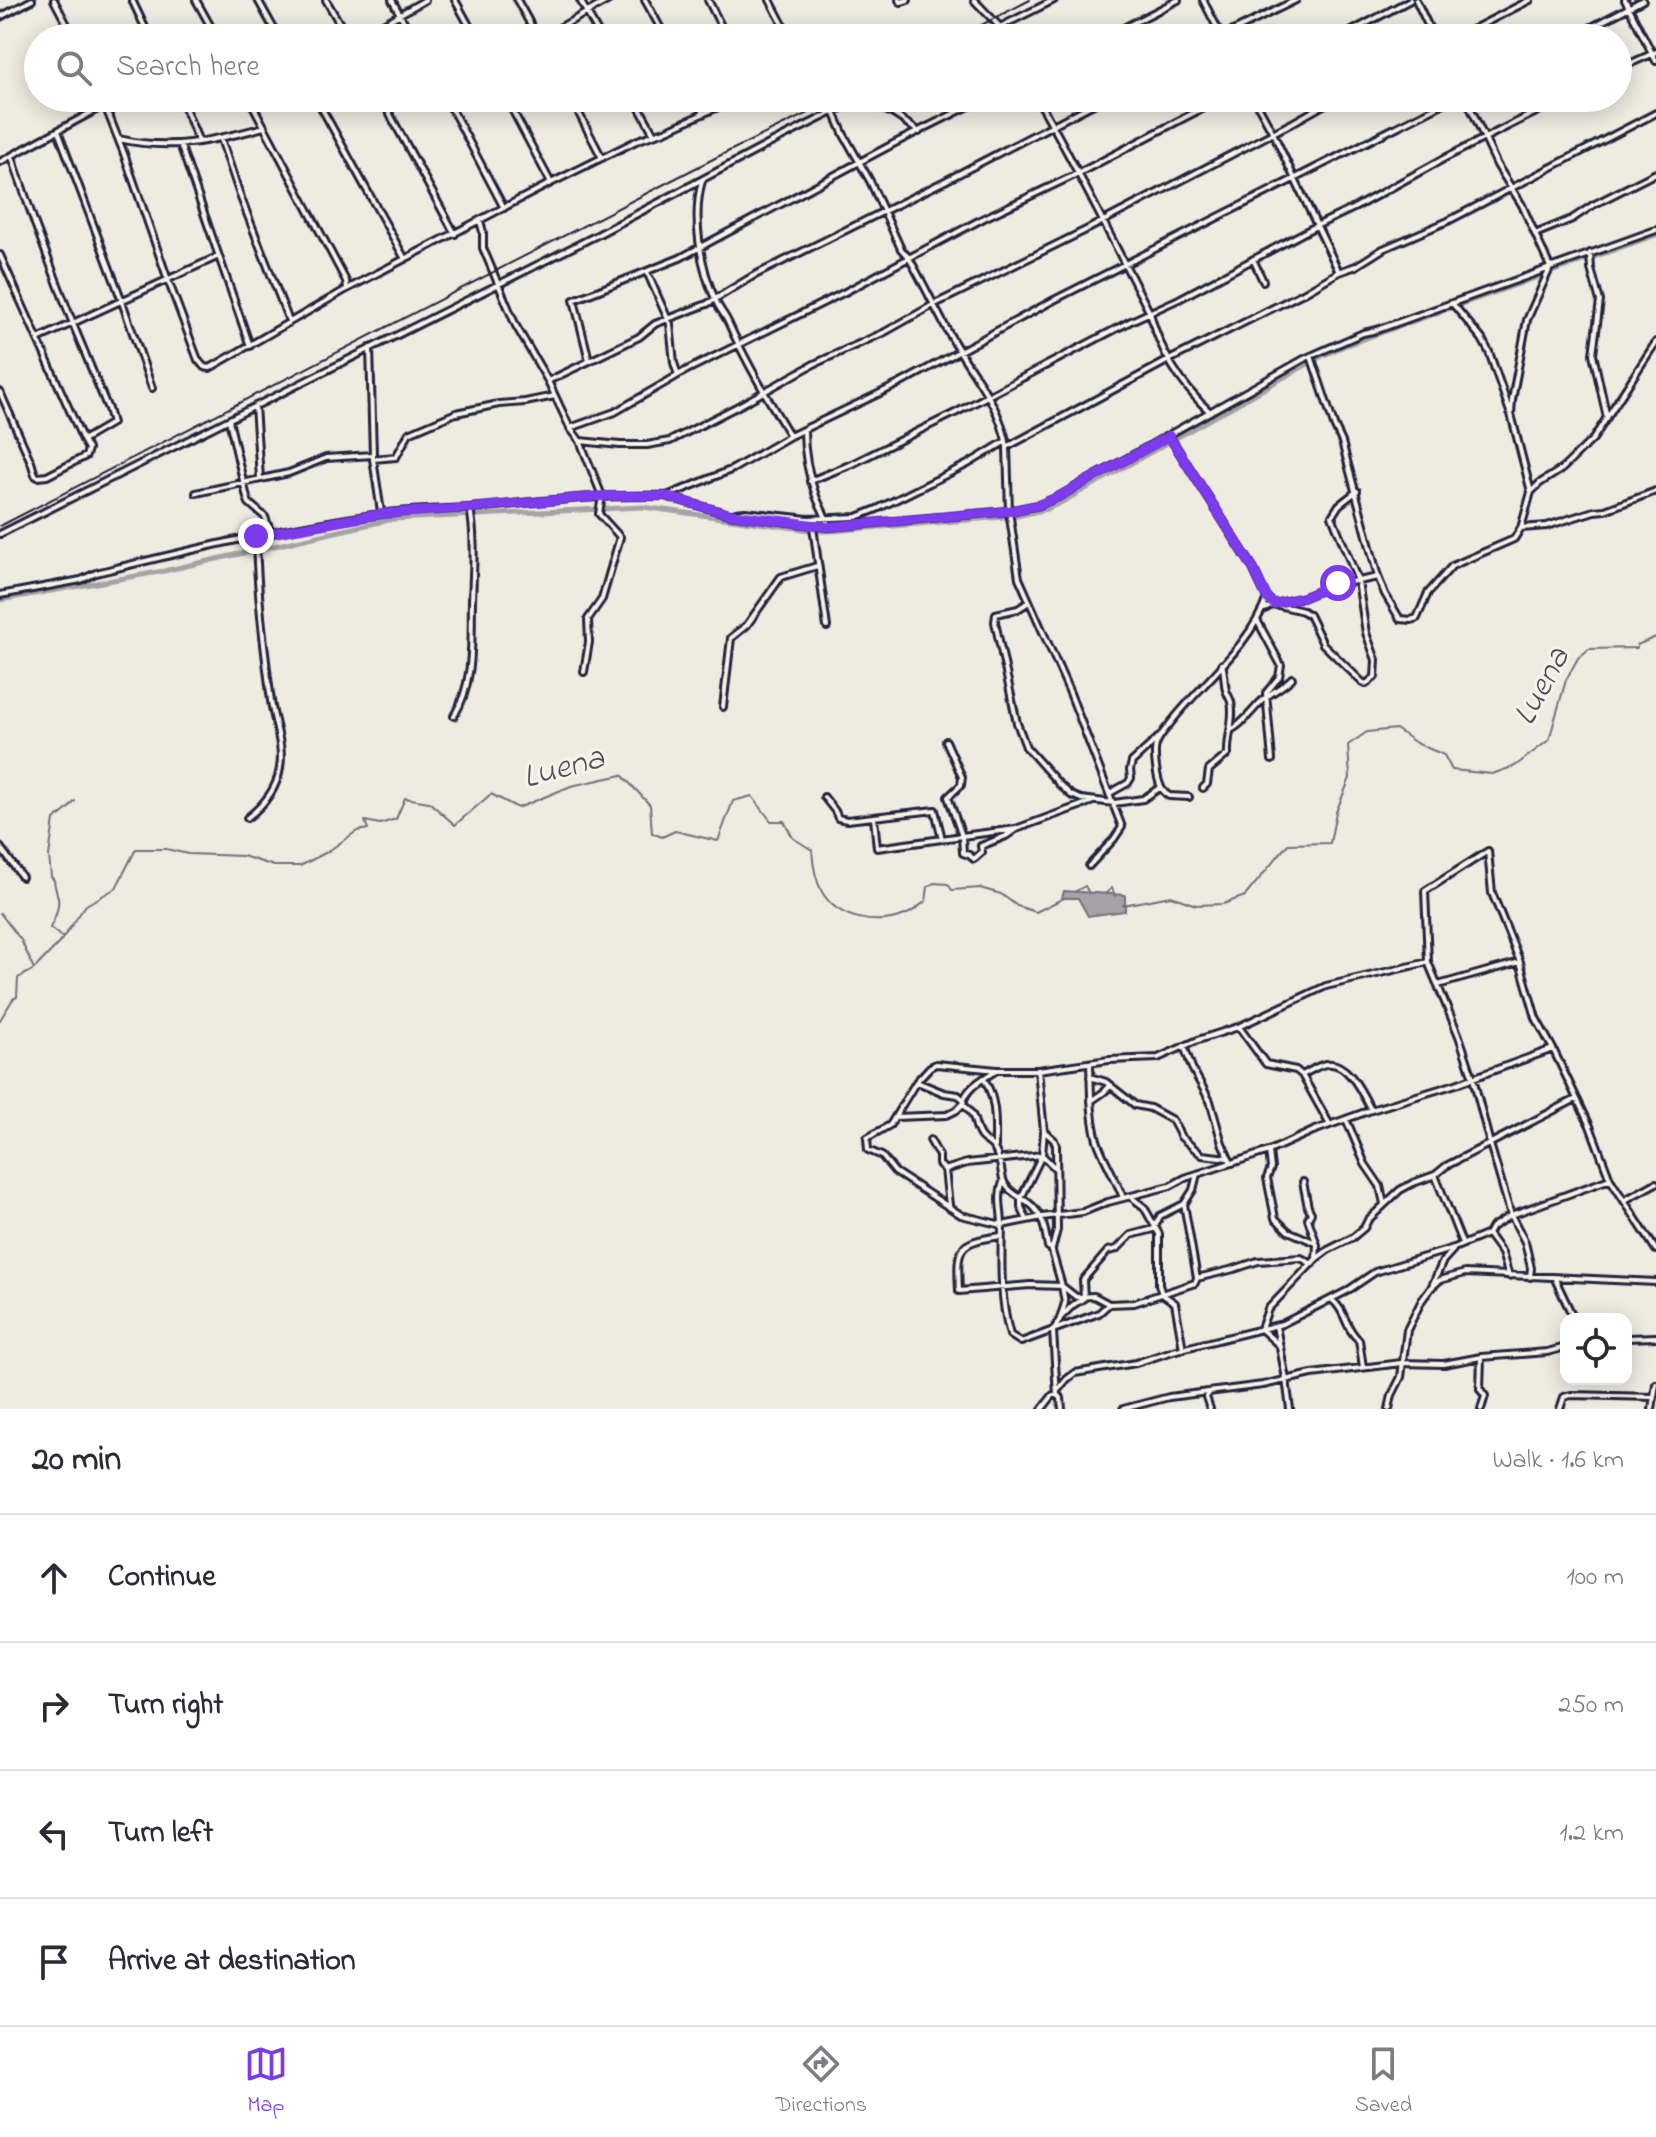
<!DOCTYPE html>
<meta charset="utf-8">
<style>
body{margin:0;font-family:"Indie Flower",sans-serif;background:#f7f7f7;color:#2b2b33}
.controls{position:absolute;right:24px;bottom:24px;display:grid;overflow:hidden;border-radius:16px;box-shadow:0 4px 20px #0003}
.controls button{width:72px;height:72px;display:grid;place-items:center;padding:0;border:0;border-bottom:2px solid #e1e1e2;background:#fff;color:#2b2b33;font:40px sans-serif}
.stop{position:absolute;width:24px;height:24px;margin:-18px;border:6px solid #7c3aed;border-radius:50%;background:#fff}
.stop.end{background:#7c3aed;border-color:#fff;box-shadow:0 2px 8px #0008}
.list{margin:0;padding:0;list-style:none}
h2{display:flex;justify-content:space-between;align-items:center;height:104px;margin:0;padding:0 32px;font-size:34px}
h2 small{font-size:26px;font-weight:400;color:#7c7c81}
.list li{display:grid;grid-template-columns:52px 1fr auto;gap:24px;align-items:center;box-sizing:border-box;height:128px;padding:0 32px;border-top:2px solid #e1e1e2}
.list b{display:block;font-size:30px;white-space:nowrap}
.list em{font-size:26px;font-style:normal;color:#7c7c81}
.icon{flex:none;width:44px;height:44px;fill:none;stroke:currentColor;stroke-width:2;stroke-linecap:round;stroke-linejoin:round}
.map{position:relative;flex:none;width:1656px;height:1409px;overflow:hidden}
.search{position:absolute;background:#fff;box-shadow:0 4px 20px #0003;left:24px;right:24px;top:24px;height:88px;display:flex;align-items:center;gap:20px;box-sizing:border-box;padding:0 28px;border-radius:44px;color:#7c7c81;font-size:30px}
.sheet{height:616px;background:#fff}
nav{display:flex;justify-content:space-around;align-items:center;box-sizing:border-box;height:112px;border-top:2px solid #e1e1e2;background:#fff;font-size:22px;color:#7c7c81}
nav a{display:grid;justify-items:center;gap:4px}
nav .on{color:#7c3aed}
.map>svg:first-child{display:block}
.water{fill:#a6a3a6;stroke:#716f7b;stroke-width:2}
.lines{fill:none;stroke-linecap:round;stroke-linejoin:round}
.stream{stroke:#716f7b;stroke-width:2}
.canal{stroke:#a6a3a6;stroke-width:5}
.minor-casing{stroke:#22223b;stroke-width:10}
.minor{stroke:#f7f3e8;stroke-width:4}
.rail{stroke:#22223b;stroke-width:2}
.route{stroke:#7c3aed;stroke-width:10}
.labels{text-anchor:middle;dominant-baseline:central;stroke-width:6;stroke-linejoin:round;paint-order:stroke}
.water-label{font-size:34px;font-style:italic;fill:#504f60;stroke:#f7f3e8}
</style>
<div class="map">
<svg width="1656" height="1409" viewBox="0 0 1656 1409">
<rect width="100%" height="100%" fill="#eeebe1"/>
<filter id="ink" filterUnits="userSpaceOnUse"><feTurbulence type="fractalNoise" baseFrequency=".0125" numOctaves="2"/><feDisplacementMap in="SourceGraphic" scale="16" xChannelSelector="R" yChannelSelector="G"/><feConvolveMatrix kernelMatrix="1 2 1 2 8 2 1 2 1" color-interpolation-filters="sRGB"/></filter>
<g filter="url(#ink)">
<path class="water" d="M 1064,891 L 1125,895 L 1125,911 L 1088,916 L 1078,898 L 1062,898 Z"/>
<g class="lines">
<path class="stream" d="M 1076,891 L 1085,886 L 1089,893
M 1105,894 L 1112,888 L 1115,896
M 1123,905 L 1171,896 L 1196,905 L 1223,904 L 1245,896 L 1288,844 L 1330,843 L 1336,812 L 1350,778 L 1348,745 L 1367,732 L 1396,729 L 1416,743 L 1444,755 L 1452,770 L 1492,774 L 1515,766 L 1549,740 L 1566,680 L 1578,658 L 1589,649 L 1637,648 L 1637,645 L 1656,637
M 0,913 L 21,940 L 34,969
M 63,938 L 50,928 C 55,918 61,905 57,894 C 56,889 54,885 54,880 L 51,877 L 49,856 L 54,820 L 69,808 L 75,801
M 0,1020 L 13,999 L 17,997 L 18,978 L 34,969 L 60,942 L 86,905 L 116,888 L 136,849 L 166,849 L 188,854 L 243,856 L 274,866 L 300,866 L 327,852 L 357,831 L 368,829 L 365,821 L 380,824 L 396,819 L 405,798 L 429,802 L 455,825 L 491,794 L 518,808 L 571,786 L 622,775 L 650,805 L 652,833 L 662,837 L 675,831 L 718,841 L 733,801 L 752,796 L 771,821 L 784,821 L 793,838 L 812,850 C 813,865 815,879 822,892 C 838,920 877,926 905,915 C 913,912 919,906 926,901 L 928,887 L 934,883 L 948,884 L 952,890 L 980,888 L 1001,894 L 1017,906 L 1036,912 L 1064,898"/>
<path class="canal" d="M 0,600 L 164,571 L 393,519 L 643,507 L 817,531 L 832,531 L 1017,516 L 1047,509 L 1062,502 L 1322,356 L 1344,346 L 1656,235"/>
<defs>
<path id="minor" d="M 54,0 L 74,38
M 132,0 L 150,38
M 196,0 L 217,38
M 258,0 L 279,38
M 326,0 L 348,38
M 392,0 L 413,38
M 455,0 L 476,38
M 517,0 L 538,38
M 580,0 L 601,38
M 645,0 L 666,38
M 708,0 L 727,38
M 770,0 L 790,38
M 899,0 L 901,2 L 908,0
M 974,0 L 1000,27 L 1005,38
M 1203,0 L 1222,37
M 1416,0 L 1434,38
M 1625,0 L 1656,61
M 0,17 L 32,0
M 358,38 L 425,0
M 541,38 L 609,0
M 978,38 L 1054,0
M 1104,38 L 1178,0
M 1219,38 L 1296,0
M 1339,38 L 1410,0
M 1456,38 L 1530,0
M 1571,38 L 1643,0
M 1618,69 L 1656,52
M 102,98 L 123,151 L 168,280 L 198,360 L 204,367 L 210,368 L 347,289 L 551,183 L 638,140 L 665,131 L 738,98
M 181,98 L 199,142
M 249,98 L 346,281 L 347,289
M 316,98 L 405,259
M 381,98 L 455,234
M 446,98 L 504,208
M 506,98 L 551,183
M 571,98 L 602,158
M 634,98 L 654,134
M 696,98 L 703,114
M 820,98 L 829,114 L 862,98
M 1037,98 C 1078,168 1112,241 1150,313 C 1160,351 1181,385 1210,412
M 1254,98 L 1273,133 L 1339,272
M 1466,98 L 1497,165 L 1522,205 L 1550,267
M 857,101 C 886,107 896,115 919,132
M 834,112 L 844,135 L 870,181 L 901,249 L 909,258 C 927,289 941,322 960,352 C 979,382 1001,410 1007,446
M 58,131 L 119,293 L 152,388
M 119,139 C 171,151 213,141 264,127
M 221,139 L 241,198 L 289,321
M 180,144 L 250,346
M 0,162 L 105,105
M 702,181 C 692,216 700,268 716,301 C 719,309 725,315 728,322 C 746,362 768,399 790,436
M 480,221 L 483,232 L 483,248 L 516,326 L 548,381 L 570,428 L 580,441 L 602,496 L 599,514 L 620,537 L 602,599 L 588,619 L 589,642 L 584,672
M 1535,234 L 1572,219 L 1593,205 L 1656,173
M 1590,253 L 1591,269 L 1600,301 L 1593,354 L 1607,418
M 0,255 L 83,440
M 1253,259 L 1263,281
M 647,272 L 670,324 L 674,363 L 678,375
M 1452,303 L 1482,339 L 1489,352 L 1510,412
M 38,339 L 219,256
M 370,348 L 373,455
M 1311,356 L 1334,425 L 1342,442 L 1378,577 L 1385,594 L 1400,619 L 1411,620 L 1417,618 L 1428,593 L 1452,566 L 1514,539 L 1521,528 L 1531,492 L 1511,414 L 1512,400 L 1527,320 L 1551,266
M 589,360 L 574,300 L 680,258 L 895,143 L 985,98
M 548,381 L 639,337 L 655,324 L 707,304 L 753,276 L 945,181 L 1105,98
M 0,392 L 31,462 L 35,475 L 38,477 L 47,476 L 86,456 L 88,449 L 83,440 L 112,423 L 108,409 L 73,324 L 35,224 L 12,157
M 255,406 L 260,478
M 229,420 L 247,498 L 249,503 L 265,517 L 271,533
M 570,428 L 615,412 L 687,370 L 845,292 L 984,218 L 1079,173 L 1222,98
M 804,431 C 804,454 808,474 816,496 C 820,507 827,516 828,527
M 1169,436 L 1252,566 L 1267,598 C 1250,646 1204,681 1173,720 C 1167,728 1159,735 1156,745 C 1153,754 1157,779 1161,787 C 1162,791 1167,794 1169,796 L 1189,797
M 580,441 L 620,445 L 647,445 L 670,441 L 742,404 L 814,364 L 885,332 L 933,305 L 1088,229 L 1292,123 L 1336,98
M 373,459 L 381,512
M 810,481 L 852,464 L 957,412 L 1131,321 L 1179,299 L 1316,226 L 1354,208 L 1445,158 L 1564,98
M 1531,492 L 1540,483 L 1562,469 L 1593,439 L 1656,342
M 196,493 L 289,473 L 326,458 L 373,455 L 373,459 L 396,457 L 409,433 L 456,413 L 499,404 L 525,402 L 555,396
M 667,496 L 733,469 L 790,436 L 901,383 L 1054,300 L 1454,98
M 736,513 L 745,512 L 808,519 L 857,517 L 877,509 L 968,464 L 1006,441
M 813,527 L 827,627
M 1521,528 L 1547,526 L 1594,511 L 1605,510 L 1656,491
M 0,534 L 599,234 L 769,144 L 829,114
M 0,595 L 81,580 L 96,573 C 190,550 285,527 381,514 C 415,509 449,510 484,507 C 544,501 604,494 665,496 L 729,514 L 828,527 L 1009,511 L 1039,505 L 1058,497 L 1304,359 L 1363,333 L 1377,330 L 1656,230
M 1267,598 L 1274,604 L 1303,611 L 1309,615 L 1323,644 L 1362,682 L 1366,684 L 1375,677 L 1376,660 L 1366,633 L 1358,581 L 1332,516 L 1339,505 L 1357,491
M 1029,602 L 1018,609 L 996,614 L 995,622 L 1017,723 L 1026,747 L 1059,784 L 1071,795 L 1081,799 L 1114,803 L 1143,799 L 1161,787
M 1265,609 L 1274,604 L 1304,597 L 1338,583 L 1358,581 L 1378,577
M 1257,620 L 1281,665 L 1279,677 L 1266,693 L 1272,760
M 723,707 L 731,638 L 747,625 L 781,577 L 817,566
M 454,716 C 475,682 471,640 472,601 C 473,570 476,540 470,508
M 1231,730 C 1245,723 1253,708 1265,698 C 1274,691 1284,686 1292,678
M 1203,788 L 1207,784 L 1209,770 L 1228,754 C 1227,737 1235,718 1231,702 C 1230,698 1227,694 1226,690 C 1224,682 1225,674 1222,664
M 1110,793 L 1128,783 L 1131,778 L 1130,770 L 1132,762 L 1158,738
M 824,797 L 835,811 L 838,818 L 847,820 L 935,810 L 942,839 L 877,848 L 874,818
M 247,818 C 264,805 277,789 280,768 C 284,746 274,723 271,701 C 264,647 257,591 256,536
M 1016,829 L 1093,801
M 942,839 L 962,836 L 1016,829 L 1006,836 L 981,846 L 982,852 L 974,859 L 969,855 L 963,853 L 962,836 L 948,797 L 961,785 L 962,777 L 946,741
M 0,847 L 22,877
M 1089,866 L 1114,839 L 1122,827 L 1070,693 L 1019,578 L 1009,511 L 1007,447 L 1169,360 L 1303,293 L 1339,272 L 1356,266 L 1383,249 L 1448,221 L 1656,113
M 1438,985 L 1520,962
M 1239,1027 L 1266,1064 L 1296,1070 L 1302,1075 L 1330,1125
M 1184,1046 L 1192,1068 L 1210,1101 L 1222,1143 L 1231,1163 L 1185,1178 L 1170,1186 L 1108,1202 L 1083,1212 L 1042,1217 L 1002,1225 L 961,1215 L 895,1172 L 882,1156 L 868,1150 L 867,1138 L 890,1125 L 916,1082 L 930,1067 L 936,1064 L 997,1070 L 1038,1070 L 1109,1060 L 1158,1058 L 1198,1040 L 1238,1027 L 1326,986 L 1428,962
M 1090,1064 C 1091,1089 1090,1114 1097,1140 C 1103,1159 1116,1178 1123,1198
M 1038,1070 L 1044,1131 L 1042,1155 L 1056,1169
M 1302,1075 C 1309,1072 1318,1065 1326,1064 C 1348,1060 1363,1095 1371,1110
M 1090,1077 L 1106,1082 L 1135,1105 L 1150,1108 L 1172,1120 L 1181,1137 L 1202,1155 L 1228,1158
M 984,1079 C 997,1099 995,1124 995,1147
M 917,1082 L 944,1093 L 958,1095 L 963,1099
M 1091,1101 L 1104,1092 L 1111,1085
M 963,1104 C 979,1118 972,1125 981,1137 C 986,1142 992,1144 995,1150 C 1008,1175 993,1181 1021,1198 L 1021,1207 L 1027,1220
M 896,1117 L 947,1115 L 957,1110 L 963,1104 C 965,1088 983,1079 995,1071
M 1346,1119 L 1365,1164 L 1380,1186 L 1384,1204
M 1044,1131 L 1054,1140 L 1056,1145 L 1057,1230 L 1052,1249
M 930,1140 L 939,1156 L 939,1164 L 945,1170
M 1269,1151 L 1271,1168 L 1267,1178 L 1275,1218 L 1288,1231 L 1316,1243
M 1042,1155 L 1021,1198 C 1042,1208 1045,1227 1048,1247 L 1051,1248 L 1062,1286 L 1065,1303 L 1060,1319 L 1053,1331 L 1057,1395 L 1061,1398 L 1062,1409
M 1232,1163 L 1269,1151 L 1313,1131 L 1371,1110 L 1456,1084 L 1553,1049
M 1435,1175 L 1462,1243
M 1003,1182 C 997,1197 1002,1210 1002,1226 C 1001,1262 1000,1300 1010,1335 L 1021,1342 L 1099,1313 L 1109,1304 L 1134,1303 L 1195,1283 L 1197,1278 L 1184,1204 L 1193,1190 L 1197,1174
M 1303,1182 L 1308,1207 L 1311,1213 L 1308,1219 L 1317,1245 L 1316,1259
M 1131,1197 L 1144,1207 L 1159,1234 L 1159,1285 L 1162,1294 L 1175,1303 L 1183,1349
M 1625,1200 L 1656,1183
M 949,1205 L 945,1170 L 967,1163 L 1042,1155
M 1488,1234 L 1502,1253 L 1509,1276
M 1001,1236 C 956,1242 957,1248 959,1291 L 1030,1285 L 1062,1286 L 1076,1297 L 1094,1296 L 1109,1304
M 1530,1277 L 1531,1268 L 1525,1242 L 1511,1215 L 1490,1144 L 1473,1078 L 1459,1036 L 1428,962 L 1425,891 L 1488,851 L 1492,893 L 1520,962 L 1536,1018 L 1553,1049 L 1590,1126 L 1610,1179 L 1656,1250
M 1197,1278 L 1234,1269 L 1258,1261 L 1301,1258 L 1312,1264
M 1555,1279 L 1574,1319
M 1431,1288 L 1440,1280 L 1465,1273 L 1656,1282
M 1331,1299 C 1346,1310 1345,1329 1359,1340 L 1363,1367
M 1060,1318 L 1073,1305 L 1084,1298 L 1083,1280 L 1108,1251 L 1117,1249 L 1131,1235 L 1154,1229 L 1160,1216 L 1184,1204
M 1276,1326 L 1286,1379 L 1290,1409
M 1626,1338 L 1656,1337
M 1280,1346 L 1261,1329 L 1268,1309 L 1316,1259 L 1328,1250 L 1352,1238 L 1364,1228 L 1368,1220 L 1400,1190 L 1413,1183 L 1435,1175 L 1446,1166 L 1576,1099
M 1057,1391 L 1067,1379 L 1075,1373 L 1136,1363 L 1173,1351 L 1282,1324 L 1347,1291 L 1375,1272 L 1454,1248 L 1488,1234 L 1492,1227 L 1511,1215 L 1610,1179
M 1209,1393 L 1206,1397 L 1210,1409
M 1042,1409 L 1053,1395 L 1057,1395
M 1123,1409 L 1169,1397 L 1263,1385 L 1312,1374 L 1401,1363 L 1444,1364 L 1481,1357 L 1547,1352 L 1566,1347
M 1389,1409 L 1392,1395 L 1401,1377 L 1407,1330 L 1422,1300 L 1431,1288 L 1443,1261 L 1453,1250
M 1481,1409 L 1485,1396 L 1480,1389 L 1481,1357
M 1560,1409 L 1564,1397 L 1571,1395 L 1654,1397
M 1652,1409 L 1656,1384"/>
</defs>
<use href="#minor" class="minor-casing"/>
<use href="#minor" class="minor"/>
<path class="rail" d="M 956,38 L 1030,0
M 0,526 L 719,156 L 839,98"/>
</g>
</g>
<g class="lines" filter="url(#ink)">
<path class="route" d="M 256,536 L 381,514 L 470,508 L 602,496 L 665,496 L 729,514 L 828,527 L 1009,511 L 1039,505 L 1058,497 L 1169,436 L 1252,566 L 1267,598 L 1274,604 L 1304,597 L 1338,583"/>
</g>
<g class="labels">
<g class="water-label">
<text transform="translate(1543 687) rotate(-62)">Luena</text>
<text transform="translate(564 769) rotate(-15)">Luena</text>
</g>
</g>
</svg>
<div class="controls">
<button><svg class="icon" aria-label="locate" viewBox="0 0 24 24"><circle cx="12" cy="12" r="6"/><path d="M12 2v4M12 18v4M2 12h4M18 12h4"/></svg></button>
</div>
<div class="stop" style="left:1338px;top:583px"></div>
<div class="stop end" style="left:256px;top:536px"></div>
<div class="search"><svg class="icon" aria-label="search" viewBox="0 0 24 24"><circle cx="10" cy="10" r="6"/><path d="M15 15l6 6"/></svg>Search here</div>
</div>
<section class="sheet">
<h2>20 min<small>Walk · 1.6 km</small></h2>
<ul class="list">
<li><svg class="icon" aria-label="ahead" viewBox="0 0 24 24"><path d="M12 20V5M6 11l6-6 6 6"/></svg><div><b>Continue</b></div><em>100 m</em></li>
<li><svg class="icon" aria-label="right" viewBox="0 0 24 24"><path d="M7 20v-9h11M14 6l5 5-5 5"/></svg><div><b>Turn right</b></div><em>250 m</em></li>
<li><svg class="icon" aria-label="left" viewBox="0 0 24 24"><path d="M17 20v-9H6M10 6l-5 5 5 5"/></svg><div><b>Turn left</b></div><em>1.2 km</em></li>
<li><svg class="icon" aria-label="arrive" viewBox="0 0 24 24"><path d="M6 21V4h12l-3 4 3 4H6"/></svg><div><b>Arrive at destination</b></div></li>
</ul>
</section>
<nav>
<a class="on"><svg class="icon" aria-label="map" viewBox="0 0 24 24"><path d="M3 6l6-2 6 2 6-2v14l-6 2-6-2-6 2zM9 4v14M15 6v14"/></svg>Map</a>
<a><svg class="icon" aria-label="directions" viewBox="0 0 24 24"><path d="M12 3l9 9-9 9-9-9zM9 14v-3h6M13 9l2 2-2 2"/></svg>Directions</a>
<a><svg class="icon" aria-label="saved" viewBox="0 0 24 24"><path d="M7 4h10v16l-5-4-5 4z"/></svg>Saved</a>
</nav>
